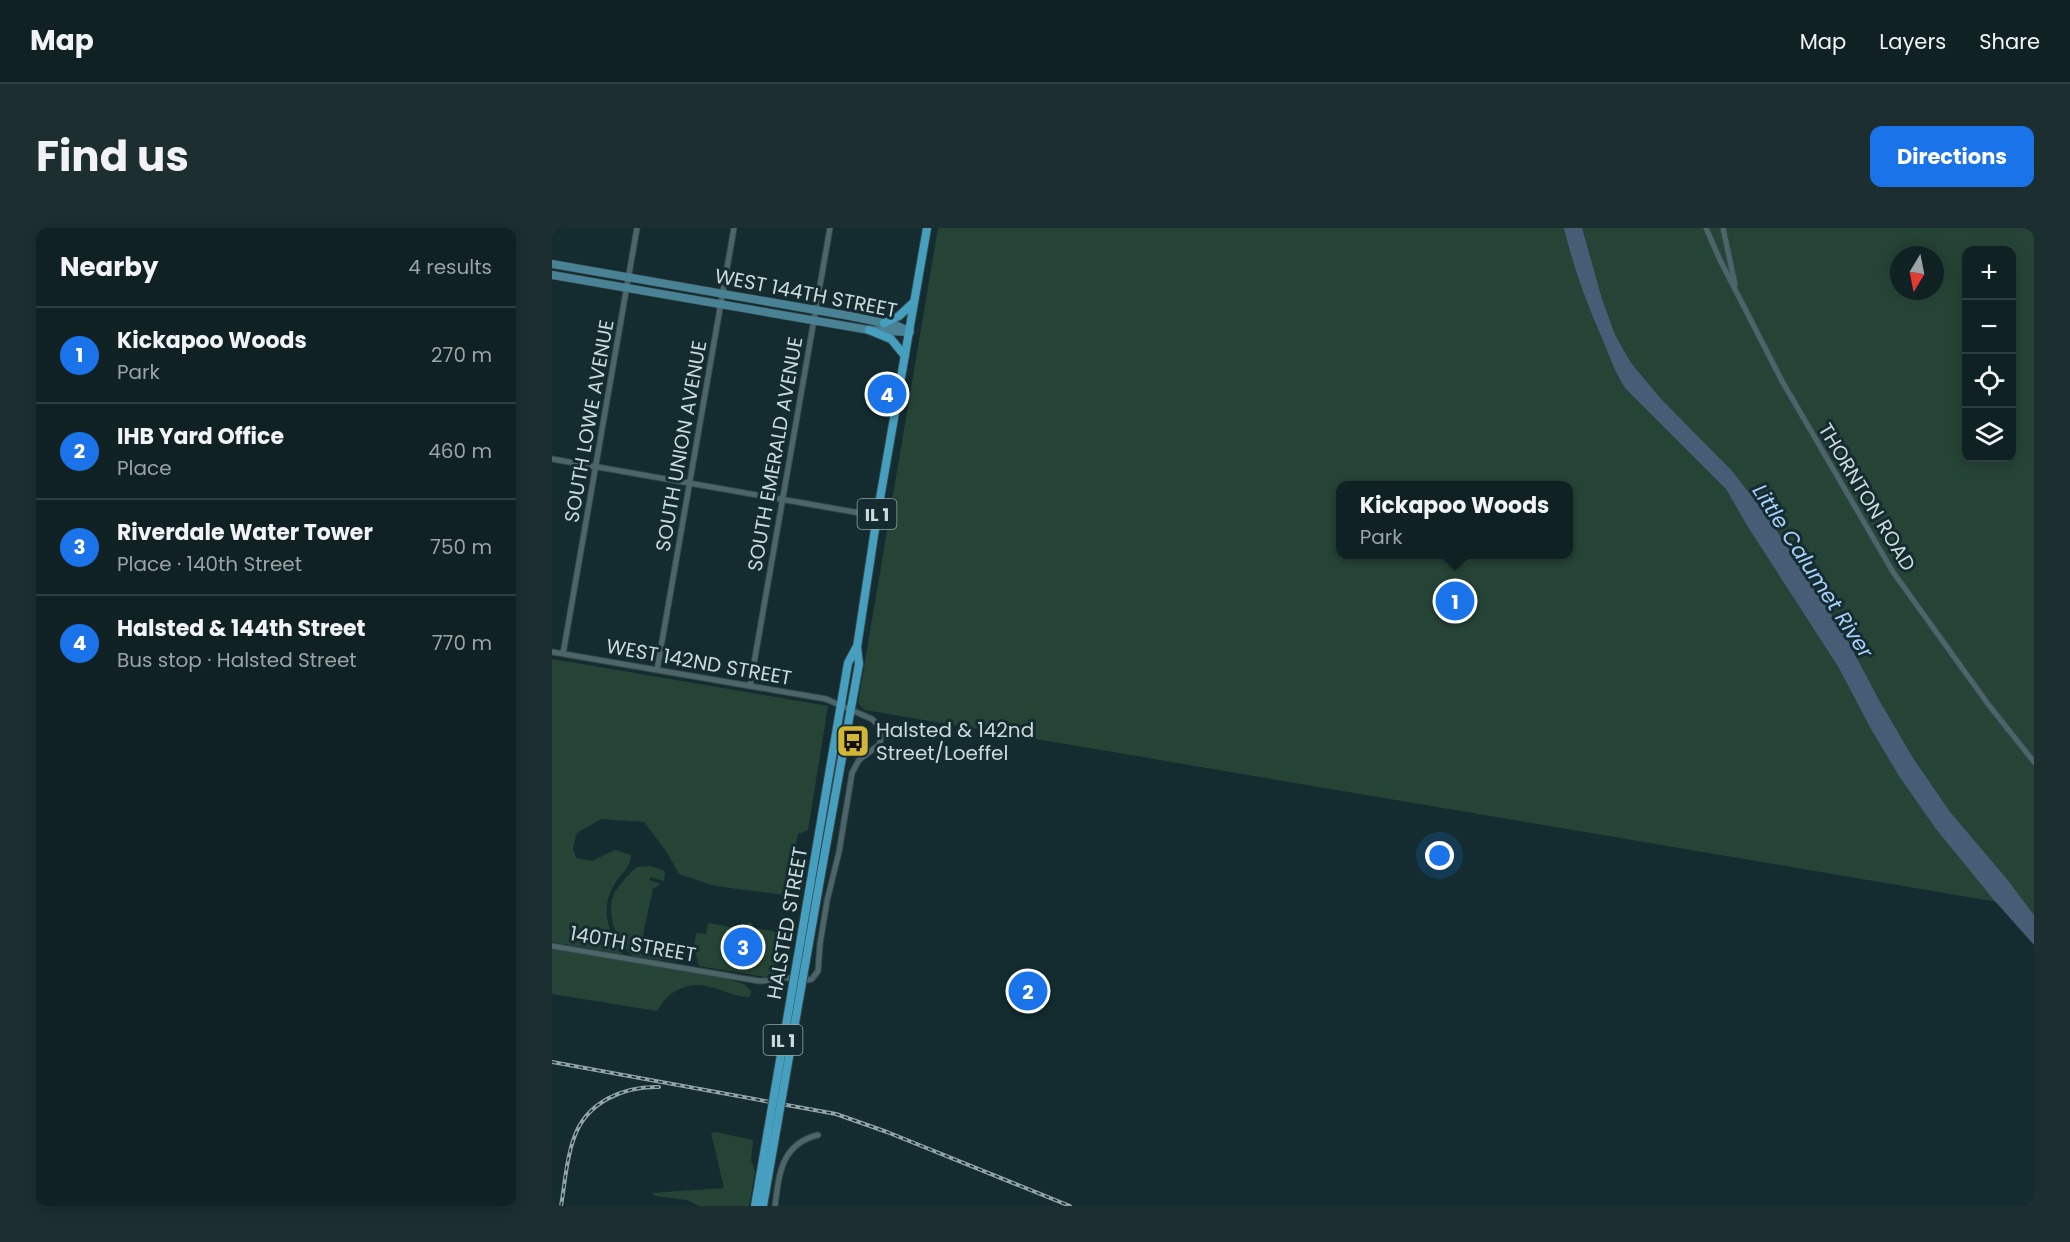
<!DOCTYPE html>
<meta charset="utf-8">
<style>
body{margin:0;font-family:Poppins,sans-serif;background:#1d2e30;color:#f1f3f6}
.controls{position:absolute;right:18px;top:18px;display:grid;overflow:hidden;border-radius:12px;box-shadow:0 3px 15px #0003}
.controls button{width:54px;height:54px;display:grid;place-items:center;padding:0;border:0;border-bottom:2px solid #2f3e41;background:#0f2123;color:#f1f3f6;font:30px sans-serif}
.compass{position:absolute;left:1338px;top:18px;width:54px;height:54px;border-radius:50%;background:#0f2123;box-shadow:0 3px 15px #0003;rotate:190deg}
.you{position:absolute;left:888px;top:628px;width:21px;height:21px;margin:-15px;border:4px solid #fff;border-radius:50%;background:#1a73e8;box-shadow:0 0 0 9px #1a73e833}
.badge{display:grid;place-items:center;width:39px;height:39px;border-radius:50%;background:#1a73e8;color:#fff;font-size:20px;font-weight:700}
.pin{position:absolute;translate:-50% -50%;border:3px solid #fff;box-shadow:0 2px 6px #0006}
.popup{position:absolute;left:784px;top:253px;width:237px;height:78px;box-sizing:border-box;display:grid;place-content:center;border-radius:12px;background:#0f2123;filter:drop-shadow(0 2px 4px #0005);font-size:20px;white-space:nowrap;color:#9ba3a6}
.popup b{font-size:22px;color:#f1f3f6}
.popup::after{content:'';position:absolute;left:50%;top:100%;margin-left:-12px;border:12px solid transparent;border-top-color:#0f2123}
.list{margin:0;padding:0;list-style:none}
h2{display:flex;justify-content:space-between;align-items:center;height:78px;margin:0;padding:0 24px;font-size:26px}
h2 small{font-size:20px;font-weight:400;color:#9ba3a6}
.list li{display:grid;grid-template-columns:39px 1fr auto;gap:18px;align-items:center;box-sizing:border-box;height:96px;padding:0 24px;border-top:2px solid #2f3e41}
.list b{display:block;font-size:22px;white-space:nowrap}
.list p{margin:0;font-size:20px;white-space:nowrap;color:#9ba3a6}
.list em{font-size:20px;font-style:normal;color:#9ba3a6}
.icon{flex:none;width:33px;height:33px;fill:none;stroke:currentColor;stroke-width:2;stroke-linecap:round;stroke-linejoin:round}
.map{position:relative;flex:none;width:1482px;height:978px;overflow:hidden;border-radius:12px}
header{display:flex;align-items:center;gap:36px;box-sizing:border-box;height:84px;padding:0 30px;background:#0f2123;border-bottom:2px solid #2f3e41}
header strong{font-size:28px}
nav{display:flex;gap:33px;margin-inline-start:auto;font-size:21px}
.intro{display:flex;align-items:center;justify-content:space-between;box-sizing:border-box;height:144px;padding:0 36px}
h1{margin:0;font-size:42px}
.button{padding:15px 27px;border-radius:12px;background:#1a73e8;color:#fff;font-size:21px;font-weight:700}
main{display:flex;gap:36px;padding:0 36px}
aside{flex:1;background:#0f2123;border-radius:12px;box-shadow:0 3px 15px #0003}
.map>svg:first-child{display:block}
.green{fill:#264436;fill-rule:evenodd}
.water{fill:#475d76}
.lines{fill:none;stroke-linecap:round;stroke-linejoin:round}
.street-casing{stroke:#35474a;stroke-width:7}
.secondary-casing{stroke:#35474a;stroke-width:9}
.primary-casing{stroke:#35474a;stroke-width:10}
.street{stroke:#4c6568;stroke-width:5}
.secondary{stroke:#498294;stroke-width:8}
.primary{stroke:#479fc0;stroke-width:8}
.rail-casing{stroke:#94a4a6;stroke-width:4}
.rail{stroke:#142c2f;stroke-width:1.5;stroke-dasharray:4.5;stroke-linecap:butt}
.primary-bridge-casing{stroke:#35474a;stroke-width:10;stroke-linecap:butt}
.primary-bridge{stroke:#479fc0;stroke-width:8}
.labels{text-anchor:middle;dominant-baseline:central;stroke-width:6;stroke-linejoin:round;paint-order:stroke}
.shield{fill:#142c2f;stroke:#96a6a8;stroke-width:1.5}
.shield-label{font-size:18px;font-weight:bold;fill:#cddadc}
.street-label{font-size:20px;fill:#cddadc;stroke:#142c2f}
.poi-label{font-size:20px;fill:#cddadc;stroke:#142c2f;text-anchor:start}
.water-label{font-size:21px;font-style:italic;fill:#a7d0fe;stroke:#142c2f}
</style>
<header>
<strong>Map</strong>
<nav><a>Map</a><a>Layers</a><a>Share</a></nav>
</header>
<div class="intro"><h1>Find us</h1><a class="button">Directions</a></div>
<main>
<aside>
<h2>Nearby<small>4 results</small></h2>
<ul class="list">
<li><span class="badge">1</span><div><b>Kickapoo Woods</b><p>Park</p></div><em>270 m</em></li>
<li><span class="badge">2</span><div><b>IHB Yard Office</b><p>Place</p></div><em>460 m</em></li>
<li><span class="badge">3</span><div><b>Riverdale Water Tower</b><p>Place · 140th Street</p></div><em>750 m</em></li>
<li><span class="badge">4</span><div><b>Halsted &amp; 144th Street</b><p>Bus stop · Halsted Street</p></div><em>770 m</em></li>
</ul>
</aside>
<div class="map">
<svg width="1482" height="978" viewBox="0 0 1482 978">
<rect width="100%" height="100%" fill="#142c2f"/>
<path class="green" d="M 386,0 L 1482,0 L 1482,687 L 1475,679 L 313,482 L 306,475 ZM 1414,22 L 1460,22 L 1460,230 L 1414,230 ZM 1347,27 L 1383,27 L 1383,63 L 1347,63 ZM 789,258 L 1017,258 L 1017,326 L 789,326 Z
M 0,431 L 276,478 L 256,602 L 246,606 L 233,667 L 163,658 L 127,646 L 114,623 L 92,594 L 49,591 L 25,605 L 21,620 L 24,630 L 40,633 L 63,622 L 79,627 C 79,638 72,643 66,651 C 47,677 54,701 71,726 L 0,714 Z
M 98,638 L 111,642 L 113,645 L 112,653 L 98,649 L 97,652 L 109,656 L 101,661 L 92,701 L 89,726 L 116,731 L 127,731 L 125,734 L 81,728 C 66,717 54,687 61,668 C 65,658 77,646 85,639 Z
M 196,694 L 200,695 L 201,700 L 225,704 L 226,699 L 230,703 L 225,745 L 213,749 L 147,738 L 142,719 L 144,705 L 154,706 L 156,695 L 194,702 Z
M 0,721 L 168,749 L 192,756 L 199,763 L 198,769 C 175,769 156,751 133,759 C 118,764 113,770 105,783 L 0,766 Z
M 164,904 L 201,912 L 199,932 L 203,944 L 197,978 L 147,978 L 135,972 L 103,968 L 99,965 L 172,960 L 159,905 Z"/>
<path class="water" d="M 1012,0 L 1030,0 L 1050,71 L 1063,107 L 1079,135 L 1109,171 L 1180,243 L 1215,288 L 1292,406 L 1327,472 L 1361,530 L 1398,584 L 1454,650 L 1482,687 L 1482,717 L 1442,672 L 1384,601 L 1347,548 L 1319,501 L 1287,440 L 1196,299 L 1174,261 L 1073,160 C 1063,144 1057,127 1050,110 C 1034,74 1021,38 1012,0 Z"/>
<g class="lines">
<defs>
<path id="street" d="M 1154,0 L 1168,32 L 1230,153 L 1341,344 L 1436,476 L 1482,534
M 1171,0 L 1183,56
M 0,231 L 325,288
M 0,424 L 274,471 L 320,491 L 327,498 L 329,504 L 328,516 L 307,532 L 300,545 L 287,624 L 275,673 L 268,716 L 266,743 L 260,751 C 250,755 241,750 230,749 C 222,749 219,754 207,753 L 0,718
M 11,426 L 85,0
M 105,442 L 182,0
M 198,458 L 278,0
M 223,978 C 227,946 229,916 266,907"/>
<path id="secondary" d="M 0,36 L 298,88 L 346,98 L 358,104
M 0,47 L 317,102 L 356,104"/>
<path id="primary" d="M 332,95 L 347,88 L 362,74
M 317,102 L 339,111 L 353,128
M 260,646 L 296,435 L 304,420
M 269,646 L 307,436 L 305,419 L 325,288 L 375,0"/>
</defs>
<use href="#street" class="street-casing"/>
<use href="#secondary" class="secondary-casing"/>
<use href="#primary" class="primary-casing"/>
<use href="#street" class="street"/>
<use href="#secondary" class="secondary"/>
<use href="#primary" class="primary"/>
<defs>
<path id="rail" d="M 0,834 L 284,886 L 335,904 L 518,978
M 9,978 C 13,956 14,931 22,910 C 34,874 72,858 107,859"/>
</defs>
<use href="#rail" class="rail-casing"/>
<use href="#rail" class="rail"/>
<defs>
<path id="primary-bridge" d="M 203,978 L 260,646
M 211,978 L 269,646"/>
</defs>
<use href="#primary-bridge" class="primary-bridge-casing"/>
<use href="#primary-bridge" class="primary-bridge"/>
</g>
<defs>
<symbol id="bus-square" viewBox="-11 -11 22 22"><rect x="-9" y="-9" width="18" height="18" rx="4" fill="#d3b635" stroke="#142c2f"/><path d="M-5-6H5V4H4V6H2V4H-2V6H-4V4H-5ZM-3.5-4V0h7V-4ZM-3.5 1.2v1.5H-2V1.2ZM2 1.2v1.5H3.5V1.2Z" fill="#111"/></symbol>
</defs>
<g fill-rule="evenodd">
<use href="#bus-square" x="282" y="494" width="38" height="38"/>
</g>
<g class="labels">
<g class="shield">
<rect x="305.5" y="271" width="39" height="30" rx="4.5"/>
<rect x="211.5" y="797" width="39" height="30" rx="4.5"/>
</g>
<g class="shield-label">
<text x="325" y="286">IL 1</text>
<text x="231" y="812">IL 1</text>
</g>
<g class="street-label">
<text transform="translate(254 65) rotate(11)">WEST 144TH STREET</text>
<text transform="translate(37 193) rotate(-80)">SOUTH LOWE AVENUE</text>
<text transform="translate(129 218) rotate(-80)">SOUTH UNION AVENUE</text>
<text transform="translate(223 226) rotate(-80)">SOUTH EMERALD AVENUE</text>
<text transform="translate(1315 269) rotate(59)">THORNTON ROAD</text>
<text transform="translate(147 434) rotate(10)">WEST 142ND STREET</text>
<text transform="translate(235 695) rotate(-80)">HALSTED STREET</text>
<text transform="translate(81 716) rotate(10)">140TH STREET</text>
</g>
<g class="poi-label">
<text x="324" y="502">Halsted &amp; 142nd<tspan x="324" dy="23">Street/Loeffel</tspan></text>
</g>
<g class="water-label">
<text transform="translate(1261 343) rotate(57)">Little Calumet River</text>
</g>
</g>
</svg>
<div class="controls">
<button>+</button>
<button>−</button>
<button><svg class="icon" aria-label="locate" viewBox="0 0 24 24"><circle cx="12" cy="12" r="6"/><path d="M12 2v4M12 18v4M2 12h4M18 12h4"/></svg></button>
<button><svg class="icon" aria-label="layers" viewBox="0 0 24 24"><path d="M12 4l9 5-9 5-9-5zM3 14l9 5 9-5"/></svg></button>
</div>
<svg class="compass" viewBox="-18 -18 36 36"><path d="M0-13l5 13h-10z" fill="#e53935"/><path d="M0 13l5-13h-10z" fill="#9ba3a6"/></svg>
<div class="you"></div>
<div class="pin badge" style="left:903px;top:373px">1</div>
<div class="popup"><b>Kickapoo Woods</b>Park</div>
<div class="pin badge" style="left:476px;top:763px">2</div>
<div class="pin badge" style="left:191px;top:719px">3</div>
<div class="pin badge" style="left:335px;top:166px">4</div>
</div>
</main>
